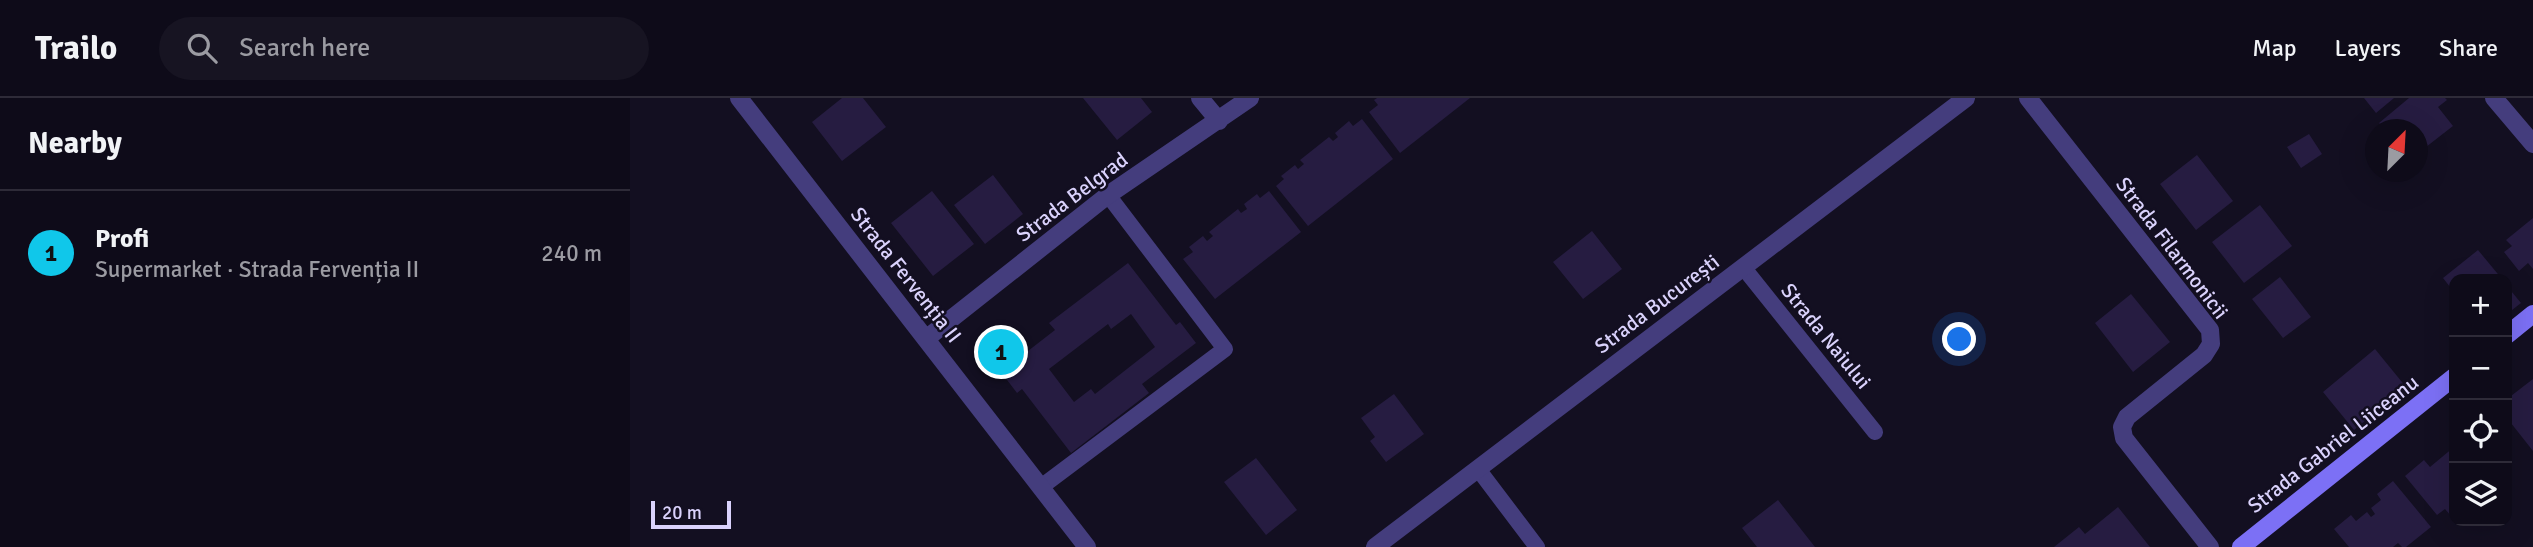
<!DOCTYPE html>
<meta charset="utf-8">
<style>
body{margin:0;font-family:Signika,sans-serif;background:#171422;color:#f1f3f6}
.controls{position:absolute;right:21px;bottom:21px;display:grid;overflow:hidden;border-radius:14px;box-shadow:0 7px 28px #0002}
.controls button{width:63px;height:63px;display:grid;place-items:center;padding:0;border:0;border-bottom:2px solid #2e2b38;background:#0e0b19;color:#f1f3f6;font:35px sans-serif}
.compass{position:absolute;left:1735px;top:21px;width:63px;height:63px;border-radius:50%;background:#0e0b19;box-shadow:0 7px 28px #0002;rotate:24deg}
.scale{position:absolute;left:21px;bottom:18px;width:80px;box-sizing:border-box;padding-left:7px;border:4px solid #dad2fc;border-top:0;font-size:19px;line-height:24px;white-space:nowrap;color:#dad2fc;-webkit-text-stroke:5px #130f21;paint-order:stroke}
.you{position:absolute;left:1330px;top:242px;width:24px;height:24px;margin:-18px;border:5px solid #fff;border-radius:50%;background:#1a73e8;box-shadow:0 0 0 10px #1a73e833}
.badge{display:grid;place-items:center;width:46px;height:46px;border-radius:50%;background:#10c7ea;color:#111;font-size:23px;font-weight:700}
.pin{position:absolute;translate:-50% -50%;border:4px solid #fff;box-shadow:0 2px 7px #0006}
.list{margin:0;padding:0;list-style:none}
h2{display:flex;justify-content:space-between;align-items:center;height:91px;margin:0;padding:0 28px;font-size:30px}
h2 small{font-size:23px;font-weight:400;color:#9b9ba2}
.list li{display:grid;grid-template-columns:46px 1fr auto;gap:21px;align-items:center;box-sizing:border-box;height:126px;padding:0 28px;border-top:2px solid #2e2b38}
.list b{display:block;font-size:26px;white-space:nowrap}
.list p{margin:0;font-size:23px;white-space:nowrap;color:#9b9ba2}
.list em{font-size:23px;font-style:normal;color:#9b9ba2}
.icon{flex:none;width:38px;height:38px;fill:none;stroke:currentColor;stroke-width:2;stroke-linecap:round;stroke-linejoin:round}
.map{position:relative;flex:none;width:1903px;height:449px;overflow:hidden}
header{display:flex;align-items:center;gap:42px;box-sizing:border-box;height:98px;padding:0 35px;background:#0e0b19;border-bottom:2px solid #2e2b38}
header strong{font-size:33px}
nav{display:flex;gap:38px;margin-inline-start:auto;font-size:24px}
.search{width:490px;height:63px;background:#171422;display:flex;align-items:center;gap:18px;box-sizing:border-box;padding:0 24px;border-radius:38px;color:#9b9ba2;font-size:26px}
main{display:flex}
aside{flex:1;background:#0e0b19}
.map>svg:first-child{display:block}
.building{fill:#261c41;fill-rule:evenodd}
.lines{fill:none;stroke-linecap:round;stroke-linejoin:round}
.lane{stroke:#443d7d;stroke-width:16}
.street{stroke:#443d7d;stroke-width:18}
.secondary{stroke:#7c70f5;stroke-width:18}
.labels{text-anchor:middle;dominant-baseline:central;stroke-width:5;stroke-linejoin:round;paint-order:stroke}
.street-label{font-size:21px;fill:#dad2fc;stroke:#130f21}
</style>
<header>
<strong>Trailo</strong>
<div class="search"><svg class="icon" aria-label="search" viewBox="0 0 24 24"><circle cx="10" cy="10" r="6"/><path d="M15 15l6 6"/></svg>Search here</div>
<nav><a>Map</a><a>Layers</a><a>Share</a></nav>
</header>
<main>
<aside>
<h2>Nearby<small></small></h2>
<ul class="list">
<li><span class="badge">1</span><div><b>Profi</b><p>Supermarket · Strada Fervenția II</p></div><em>240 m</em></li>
</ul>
</aside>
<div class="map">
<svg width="1903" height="449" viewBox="0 0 1903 449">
<rect width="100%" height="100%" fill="#130f21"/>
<path class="building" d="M 212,0 L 233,0 L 256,29 L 212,63 L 182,24 Z
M 453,0 L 511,0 L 522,14 L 487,42 Z
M 747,0 L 840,0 L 770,55 L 739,14 L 748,7 L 744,2 Z
M 1734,0 L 1764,0 L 1746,15 Z
M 1779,0 L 1815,0 L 1817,2 L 1808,9 L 1823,28 L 1787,56 L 1787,32 L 1755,32 L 1749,25 Z
M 732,21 L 763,61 L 678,128 L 646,88 L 654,81 L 651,78 L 665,67 L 668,71 L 674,66 L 670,62 L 699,39 L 703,43 L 708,39 L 705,35 L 719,23 L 723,28 Z
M 1679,36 L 1692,56 L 1671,70 L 1657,49 Z
M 1567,57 L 1603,103 L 1566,132 L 1530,86 Z
M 363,77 L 393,116 L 355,146 L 324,107 Z
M 302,93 L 344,146 L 303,178 L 261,125 Z
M 639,93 L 671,134 L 585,201 L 553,161 L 563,154 L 559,149 L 573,138 L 577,143 L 583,138 L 579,134 L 608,111 L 611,115 L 617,111 L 614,106 L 627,96 L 630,100 Z
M 1630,107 L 1662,148 L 1614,185 L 1582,144 Z
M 1903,120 L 1903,171 L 1898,165 L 1889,173 L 1874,154 L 1882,148 L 1876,142 Z
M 962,133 L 992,171 L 953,201 L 923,164 Z
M 1848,152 L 1872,181 L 1824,181 L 1824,194 L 1813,180 Z
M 498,165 L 546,227 L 550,224 L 566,245 L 512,286 L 519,295 L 441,355 L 392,291 L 387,295 L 371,274 L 425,232 L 419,225 ZM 501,216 L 525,249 L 465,296 L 461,291 L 444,304 L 419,271 L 478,226 L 481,231 Z
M 1650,179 L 1681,219 L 1653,240 L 1622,201 Z
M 1877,188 L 1891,205 L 1877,216 Z
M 1501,196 L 1540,244 L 1503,274 L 1465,225 Z
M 1745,251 L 1776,289 L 1724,332 L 1693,294 Z
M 1903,281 L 1903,353 L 1877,320 L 1877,310 L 1881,306 L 1877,301 Z
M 764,296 L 794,336 L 756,364 L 740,343 L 745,339 L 731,320 Z
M 1824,349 L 1824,416 L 1821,418 L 1815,411 L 1807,417 L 1775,378 L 1794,362 L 1800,369 Z
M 626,360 L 667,412 L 636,437 L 594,384 Z
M 1763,383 L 1801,429 L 1776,449 L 1772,449 L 1768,445 L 1763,449 L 1719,449 L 1704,431 L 1721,417 L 1726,423 L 1737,414 L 1741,419 L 1745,416 L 1741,410 L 1751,402 L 1747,396 Z
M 1148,402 L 1185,449 L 1127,449 L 1112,430 Z
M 1488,409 L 1520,449 L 1424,449 L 1449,429 L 1455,436 Z"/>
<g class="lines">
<path class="lane" d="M 1113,169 L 1245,334
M 848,371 L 907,449
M 411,389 L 595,251 L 478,97"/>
<path class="street" d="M 109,0 L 457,449
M 570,0 L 589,23
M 1398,0 L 1580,232 L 1581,246 L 1574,257 L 1497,319 L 1492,329 L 1494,340 L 1580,449
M 1864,0 L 1903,46
M 297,240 L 478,97 L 620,0
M 745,449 L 1336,0"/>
<path class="secondary" d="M 1877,237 L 1903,216
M 1611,449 L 1824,279"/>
</g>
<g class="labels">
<g class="street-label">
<text transform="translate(442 99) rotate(-37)">Strada Belgrad</text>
<text transform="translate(1542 150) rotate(53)">Strada Filarmonicii</text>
<text transform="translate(276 177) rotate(52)">Strada Fervenția II</text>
<text transform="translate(1027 206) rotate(-37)">Strada București</text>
<text transform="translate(1196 238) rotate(51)">Strada Naiului</text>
<text transform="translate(1703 346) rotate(-38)">Strada Gabriel Liiceanu</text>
</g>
</g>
</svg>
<div class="controls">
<button>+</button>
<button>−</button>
<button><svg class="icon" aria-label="locate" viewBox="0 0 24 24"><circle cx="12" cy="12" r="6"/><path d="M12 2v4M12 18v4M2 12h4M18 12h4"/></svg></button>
<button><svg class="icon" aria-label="layers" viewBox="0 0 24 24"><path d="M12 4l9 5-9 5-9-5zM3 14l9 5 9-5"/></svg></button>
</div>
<svg class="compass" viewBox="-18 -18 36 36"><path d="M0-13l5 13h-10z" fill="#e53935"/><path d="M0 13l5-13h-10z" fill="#9b9ba2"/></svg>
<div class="scale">20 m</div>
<div class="you"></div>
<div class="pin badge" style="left:371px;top:254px">1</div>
</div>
</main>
